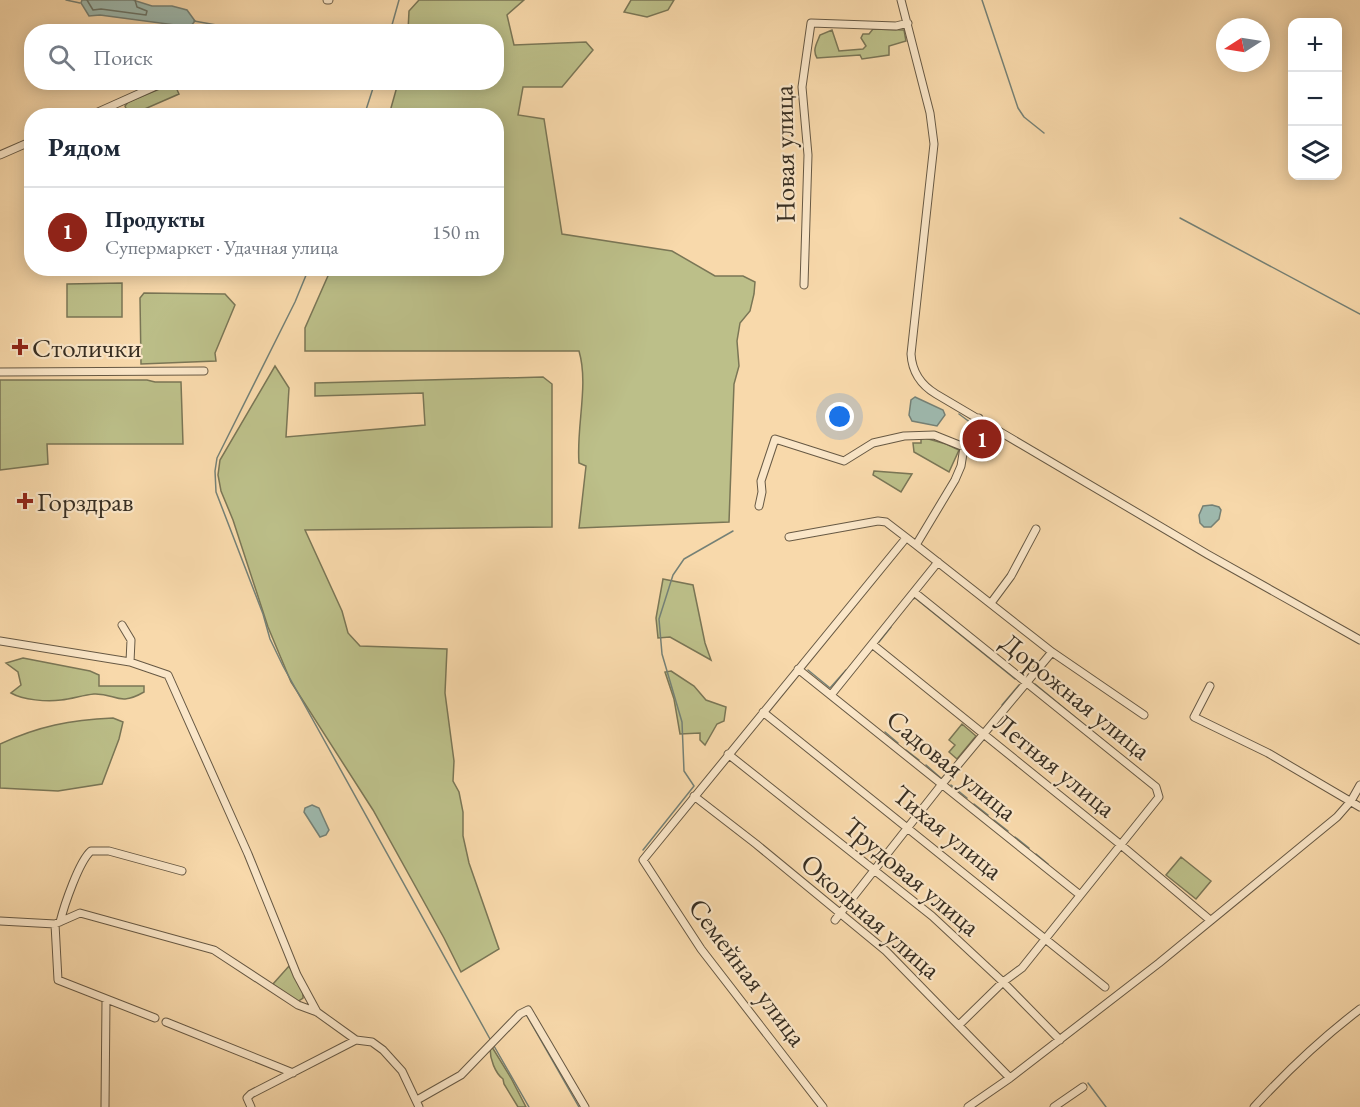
<!DOCTYPE html>
<html lang="ru">
<meta charset="utf-8">
<style>
body{margin:0;font-family:"EB Garamond",serif;background:#f2f2f3;color:#1f2937}
.controls{position:absolute;right:18px;top:18px;display:grid;overflow:hidden;border-radius:12px;box-shadow:0 3px 15px #0003}
.controls button{width:54px;height:54px;display:grid;place-items:center;padding:0;border:0;border-bottom:2px solid #e0e1e3;background:#fff;color:#1f2937;font:30px sans-serif}
.compass{position:absolute;left:1216px;top:18px;width:54px;height:54px;border-radius:50%;background:#fff;box-shadow:0 3px 15px #0003;rotate:258deg}
.you{position:absolute;left:840px;top:417px;width:21px;height:21px;margin:-15px;border:4px solid #fff;border-radius:50%;background:#1a73e8;box-shadow:0 0 0 9px #1a73e833}
.badge{display:grid;place-items:center;width:39px;height:39px;border-radius:50%;background:#8f2418;color:#fff;font-size:20px;font-weight:700}
.pin{position:absolute;translate:-50% -50%;border:3px solid #fff;box-shadow:0 2px 6px #0006}
.list{margin:0;padding:0;list-style:none}
h2{display:flex;justify-content:space-between;align-items:center;height:78px;margin:0;padding:0 24px;font-size:26px}
h2 small{font-size:20px;font-weight:400;color:#747a83}
.list li{display:grid;grid-template-columns:39px 1fr auto;gap:18px;align-items:center;box-sizing:border-box;height:90px;padding:0 24px;border-top:2px solid #e0e1e3}
.list b{display:block;font-size:22px;white-space:nowrap}
.list p{margin:0;font-size:20px;white-space:nowrap;color:#747a83}
.list em{font-size:20px;font-style:normal;color:#747a83}
.icon{flex:none;width:33px;height:33px;fill:none;stroke:currentColor;stroke-width:2;stroke-linecap:round;stroke-linejoin:round}
.map{position:relative;flex:none;width:1360px;height:1107px;overflow:hidden}
.search{position:absolute;background:#fff;box-shadow:0 3px 15px #0003;left:24px;top:24px;width:480px;height:66px;display:flex;align-items:center;gap:15px;box-sizing:border-box;padding:0 21px;border-radius:24px;color:#747a83;font-size:22px}
.panel{position:absolute;background:#fff;box-shadow:0 3px 15px #0003;left:24px;top:108px;width:480px;height:168px;border-radius:24px}
.map>svg:first-child{display:block}
.green{fill:#bcbf89;stroke:#7a7656;stroke-width:1.5}
.water{fill:#9eb9ae;stroke:#758176;stroke-width:1.5}
.lines{fill:none;stroke-linecap:round;stroke-linejoin:round}
.shore{stroke:#6a7468;stroke-width:1.5}
.stream{stroke:#758176;stroke-width:1.5}
.street-casing{stroke:#675944;stroke-width:9}
.street{stroke:#fae6c8;stroke-width:7}
.poi-dot{fill:#8f2418;stroke:#fae6c8;stroke-width:2}
.labels{text-anchor:middle;dominant-baseline:central;stroke-width:4.5;stroke-linejoin:round;paint-order:stroke}
.street-label{font-size:27px;fill:#372e22;stroke:#fae6c8}
.poi-label{font-size:27px;fill:#372e22;stroke:#fae6c8;text-anchor:start}
</style>
<div class="map">
<svg width="1360" height="1107" viewBox="0 0 1360 1107">
<rect width="100%" height="100%" fill="#f8d9ab"/>
<filter id="stains"><feTurbulence type="fractalNoise" baseFrequency=".00333" numOctaves="4"/><feColorMatrix values="0 0 0 0 .2 0 0 0 0 .09 0 0 0 0 .02 0 0 0 .5 -.17"/></filter>
<radialGradient id="worn" r=".72"><stop offset=".6" stop-color="#630" stop-opacity="0"/><stop offset="1" stop-color="#630" stop-opacity=".3"/></radialGradient>
<path class="green" d="M 419,0 L 524,0 L 507,15 L 514,45 L 586,42 L 593,50 L 562,87 L 523,87 L 518,115 L 544,119 L 562,234 L 672,251 L 715,276 L 743,276 L 755,282 L 754,294 L 750,311 L 740,323 L 737,341 L 739,366 L 734,384 L 729,522 L 579,528 L 586,466 L 579,463 C 576,427 589,385 579,351 L 305,351 L 305,328 L 331,269 L 496,268 L 496,116 L 389,115 L 398,83 L 496,82 L 496,32 L 408,31 L 409,11 Z
M 631,0 L 674,0 L 668,10 L 647,17 L 624,12 Z
M 873,29 L 904,30 L 906,41 L 889,46 L 889,55 L 862,59 L 860,55 L 817,58 C 812,50 817,43 820,35 L 832,30 L 839,51 L 863,49 L 866,46 L 861,38 L 863,34 L 869,34 Z
M 174,83 L 179,94 L 131,115 L 128,113 L 125,106 L 128,102 Z
M 122,283 L 122,317 L 67,317 L 67,284 Z
M 144,293 L 225,294 L 235,305 L 215,353 L 216,361 L 141,364 L 140,298 Z
M 275,366 L 289,388 L 286,437 L 425,425 L 423,393 L 315,396 L 315,383 L 543,377 L 552,384 L 552,527 L 305,530 L 342,611 L 348,633 L 360,646 L 447,649 L 445,693 L 454,761 L 453,781 L 459,792 L 463,812 L 463,836 L 469,863 L 499,949 L 461,972 L 444,938 L 373,810 L 291,682 L 268,627 L 233,520 L 221,491 L 218,475 L 220,460 Z
M 0,380 L 147,380 L 155,382 L 181,382 L 183,444 L 47,444 L 48,464 L 0,470 Z
M 925,438 L 946,444 L 959,450 L 949,472 L 914,452 L 913,443 L 921,443 L 921,439 Z
M 874,471 L 912,474 L 901,492 L 873,475 Z
M 663,579 L 693,585 L 705,643 L 711,660 L 670,637 L 658,638 L 656,618 Z
M 23,658 L 90,671 L 99,675 L 99,686 L 144,686 L 144,692 C 118,707 116,693 94,694 C 83,695 72,699 61,700 C 47,702 23,700 11,693 L 21,685 L 18,672 L 6,663 Z
M 671,671 L 694,686 L 706,700 L 726,707 L 724,721 L 717,724 L 705,745 L 700,740 L 700,733 L 680,734 L 674,699 L 665,672 Z
M 113,718 L 123,722 L 119,739 L 102,784 L 58,791 L 0,788 L 0,744 C 39,726 70,720 113,718 Z
M 962,724 L 976,736 L 957,759 L 949,752 L 955,745 L 949,740 Z
M 1181,857 L 1211,881 L 1196,899 L 1166,875 Z
M 289,966 C 294,977 304,986 303,998 L 297,1002 L 274,988 L 273,984 Z
M 492,1047 L 511,1078 L 526,1107 L 518,1107 L 504,1084 L 503,1079 C 495,1073 490,1059 490,1048 Z"/>
<path class="water" d="M 82,0 L 133,0 L 152,6 L 172,6 L 187,10 L 195,21 L 190,27 L 100,15 L 89,16 L 81,3 Z
M 915,397 L 943,410 L 945,415 L 937,426 L 912,421 L 909,415 L 911,400 Z
M 1212,505 L 1219,507 L 1221,510 L 1219,519 L 1211,527 L 1204,527 L 1200,523 L 1199,515 L 1203,506 Z
M 312,805 L 319,808 L 329,830 L 326,835 L 320,837 L 304,812 L 305,808 Z"/>
<g class="lines">
<path class="shore" d="M 87,0 L 93,10 L 101,9 L 146,15 L 147,11 L 137,7 L 135,0"/>
<path class="stream" d="M 66,0 L 80,3
M 982,0 L 1018,108 L 1024,117 L 1044,133
M 194,21 L 256,32
M 390,32 L 399,0
M 364,116 L 375,82
M 1180,218 L 1360,314
M 309,268 L 295,302 L 217,458 L 215,471 L 216,492 L 263,614 L 270,639 L 283,666 L 490,1039
M 959,414 L 971,423 L 962,439
M 913,599 L 915,598 L 1015,679
M 895,620 L 900,614
M 879,642 L 891,627
M 808,670 L 830,688 L 846,670
M 1035,684 L 1114,749
M 1002,705 L 1019,685
M 885,732 L 898,743
M 906,750 L 919,760
M 926,765 L 942,779
M 951,785 L 967,798
M 974,804 L 988,815
M 994,820 L 1008,831
M 1015,837 L 1029,848
M 643,850 L 694,786 L 684,771 L 682,722 L 662,654 L 659,619 L 673,575 L 684,559 L 733,531
M 1036,854 L 1048,864
M 527,1016 L 579,1107
M 494,1046 L 529,1107
M 1088,1083 L 1106,1107"/>
<defs>
<path id="street" d="M 327,0 L 329,0
M 901,0 L 930,113 L 934,144 L 911,354 C 912,371 921,385 936,394 L 1207,554 L 1360,640
M 89,116 L 165,82
M 0,155 L 32,141
M 804,285 L 808,155 L 802,87 L 811,23 L 896,26 L 908,23
M 0,372 L 204,371
M 979,418 L 964,447 L 961,466 L 955,480 L 916,545 L 1052,652 L 1144,715
M 759,506 L 762,492 L 761,481 L 775,439 L 844,461 L 873,443 L 904,436 L 934,435 L 964,447
M 789,537 L 878,521 L 886,522 L 916,545
M 914,592 L 1156,787 L 1159,797 L 1022,968 L 1003,982 L 959,1025
M 991,603 L 1011,576 L 1036,529
M 122,625 L 131,640 L 130,662
M 0,641 L 130,662 L 168,675 L 248,854 L 297,975 L 317,1012
M 872,644 L 1121,845 L 1210,920
M 798,669 L 1080,895
M 1210,686 L 1194,717 L 1268,753 L 1360,807
M 831,695 L 938,562
M 763,712 L 1105,987
M 728,754 L 932,916 L 1003,982 L 1060,1040
M 694,796 L 756,844 L 886,951 L 1010,1078
M 835,920 L 942,784 L 1052,652
M 0,921 L 55,924 L 80,913 L 214,950 L 298,1005 L 317,1012 L 356,1040 L 372,1042 L 383,1050 L 402,1071 L 419,1107
M 60,922 C 64,906 79,861 91,851 L 109,851 L 182,871
M 55,924 L 58,980 L 155,1018
M 166,1022 L 293,1073
M 417,1100 L 461,1075 L 520,1014 L 528,1010 L 585,1107
M 105,1107 L 106,1000
M 251,1107 L 247,1098 L 251,1094 L 356,1040
M 823,1107 L 701,949 L 643,860 L 906,538
M 968,1107 L 1010,1078 L 1159,963 L 1337,817 L 1351,801 L 1360,785
M 1054,1107 L 1083,1087
M 1254,1107 C 1286,1072 1322,1038 1360,1009"/>
</defs>
<use href="#street" class="street-casing"/>
<use href="#street" class="street"/>
</g>
<g class="poi-dot">
<path d="M17 338h6v6h6v6h-6v6h-6v-6h-6v-6h6z"/>
<path d="M22 492h6v6h6v6h-6v6h-6v-6h-6v-6h6z"/>
</g>
<g class="labels">
<g class="street-label">
<text transform="translate(784 154) rotate(-91)">Новая улица</text>
<text transform="translate(1076 696) rotate(39)">Дорожная улица</text>
<text transform="translate(952 765) rotate(39)">Садовая улица</text>
<text transform="translate(1055 765) rotate(39)">Летняя улица</text>
<text transform="translate(948 832) rotate(39)">Тихая улица</text>
<text transform="translate(912 876) rotate(40)">Трудовая улица</text>
<text transform="translate(871 916) rotate(41)">Окольная улица</text>
<text transform="translate(748 972) rotate(53)">Семейная улица</text>
</g>
<g class="poi-label">
<text x="32" y="347">Столички</text>
<text x="37" y="501">Горздрав</text>
</g>
</g>
<rect width="100%" height="100%" filter="url(#stains)"/>
<rect width="100%" height="100%" fill="url(#worn)"/>
</svg>
<div class="controls">
<button>+</button>
<button>−</button>
<button><svg class="icon" aria-label="layers" viewBox="0 0 24 24"><path d="M12 4l9 5-9 5-9-5zM3 14l9 5 9-5"/></svg></button>
</div>
<svg class="compass" viewBox="-18 -18 36 36"><path d="M0-13l5 13h-10z" fill="#e53935"/><path d="M0 13l5-13h-10z" fill="#747a83"/></svg>
<div class="you"></div>
<div class="pin badge" style="left:982px;top:439px">1</div>
<div class="search"><svg class="icon" aria-label="search" viewBox="0 0 24 24"><circle cx="10" cy="10" r="6"/><path d="M15 15l6 6"/></svg>Поиск</div>
<section class="panel">
<h2>Рядом<small></small></h2>
<ul class="list">
<li><span class="badge">1</span><div><b>Продукты</b><p>Супермаркет · Удачная улица</p></div><em>150 m</em></li>
</ul>
</section>
</div>
